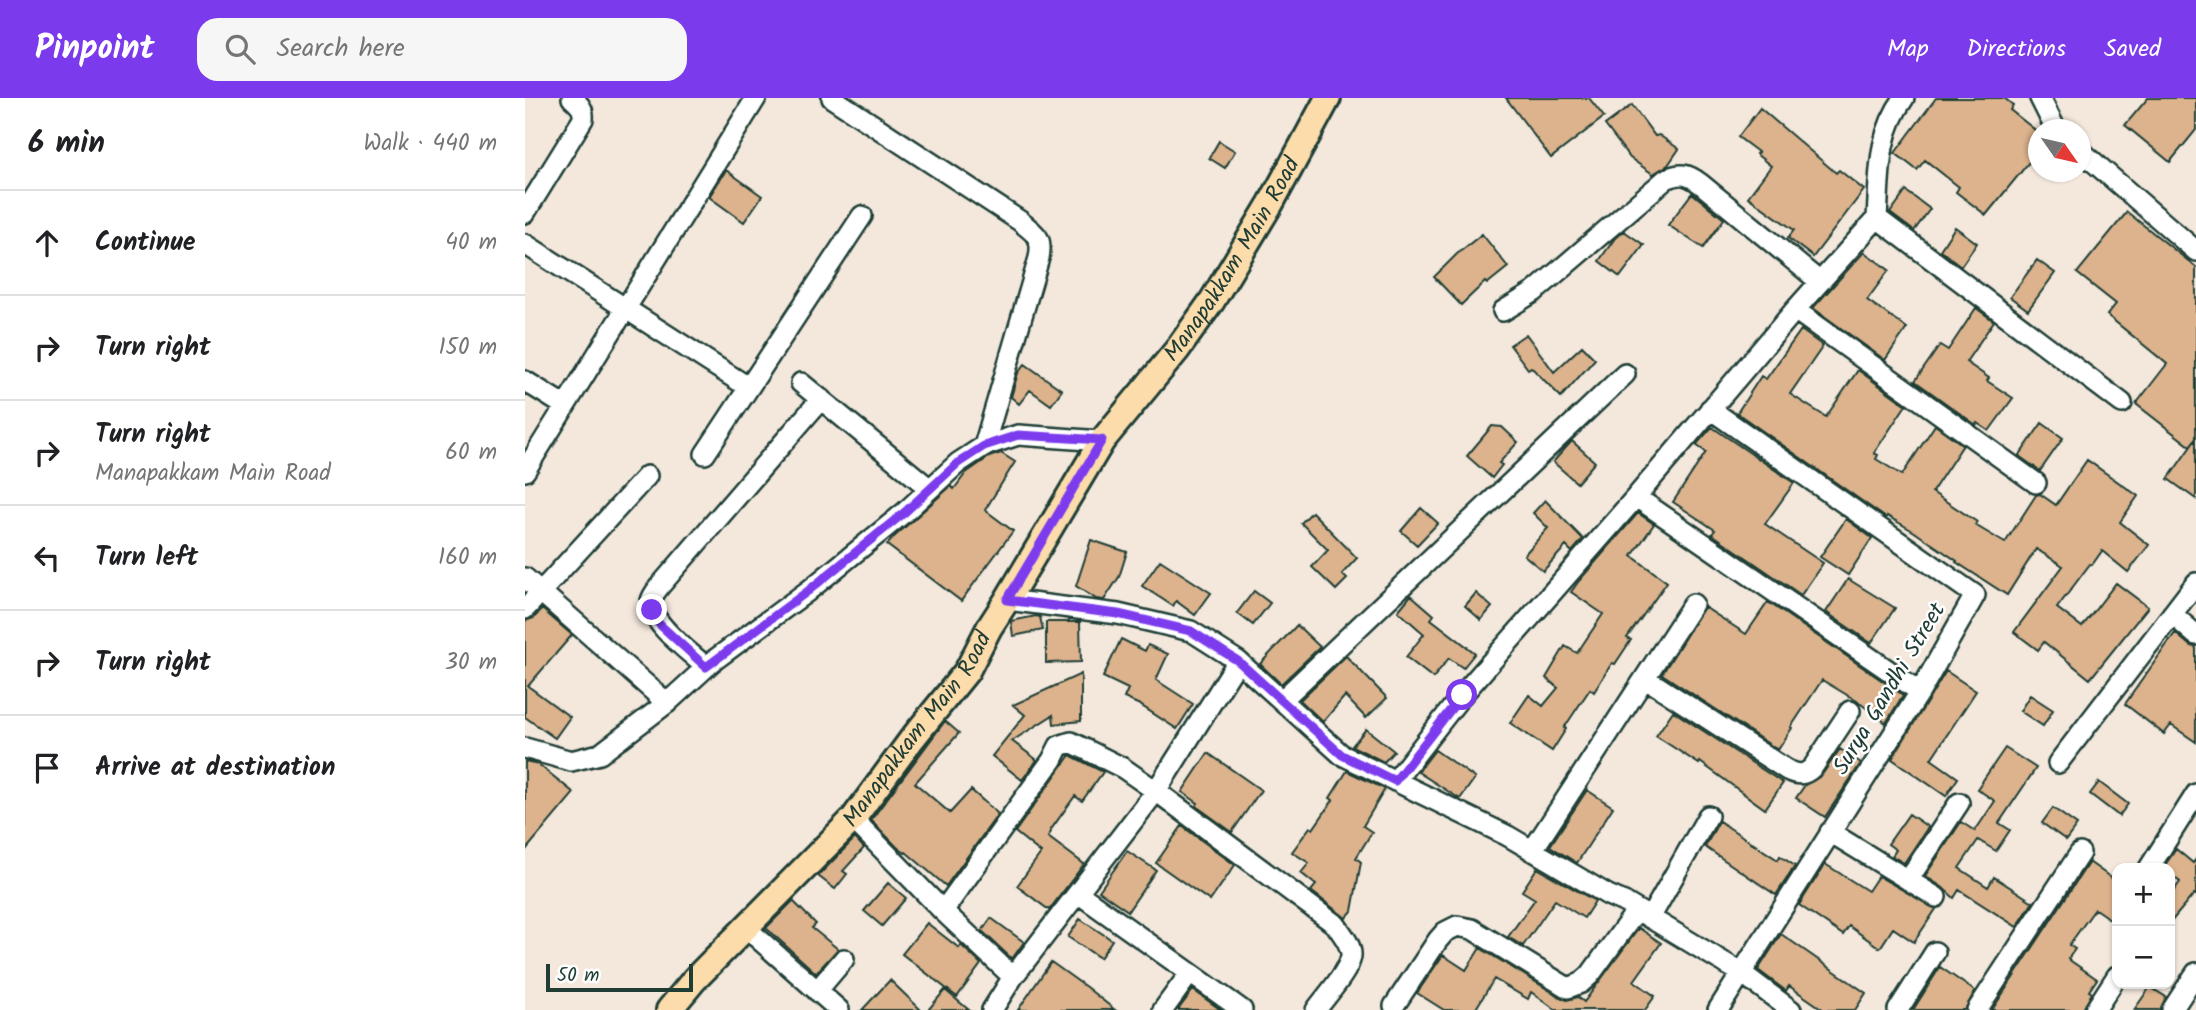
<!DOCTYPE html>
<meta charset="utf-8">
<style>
body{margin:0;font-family:Kalam,sans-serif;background:#f6f6f6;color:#202124}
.controls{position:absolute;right:21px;bottom:21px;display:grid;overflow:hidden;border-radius:14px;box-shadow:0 2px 5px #0004}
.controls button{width:63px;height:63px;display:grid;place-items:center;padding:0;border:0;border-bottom:2px solid #e0e0e0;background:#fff;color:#202124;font:35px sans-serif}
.compass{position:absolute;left:1503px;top:21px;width:63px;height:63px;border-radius:50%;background:#fff;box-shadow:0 2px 5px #0004;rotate:124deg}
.scale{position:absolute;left:21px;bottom:18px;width:147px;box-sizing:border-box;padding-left:7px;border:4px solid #1f3d34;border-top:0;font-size:19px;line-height:24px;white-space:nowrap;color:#1f3d34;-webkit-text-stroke:5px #fff;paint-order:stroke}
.stop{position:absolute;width:21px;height:21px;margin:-16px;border:5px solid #7c3aed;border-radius:50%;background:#fff}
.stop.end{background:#7c3aed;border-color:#fff;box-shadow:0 2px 7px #0008}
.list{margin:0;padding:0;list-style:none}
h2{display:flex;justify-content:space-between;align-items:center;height:91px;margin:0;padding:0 28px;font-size:30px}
h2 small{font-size:23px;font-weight:400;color:#757577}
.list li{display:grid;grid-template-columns:46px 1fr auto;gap:21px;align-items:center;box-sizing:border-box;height:105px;padding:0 28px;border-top:2px solid #e0e0e0}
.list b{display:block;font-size:26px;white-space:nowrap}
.list p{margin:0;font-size:23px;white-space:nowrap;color:#757577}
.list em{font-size:23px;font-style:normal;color:#757577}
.icon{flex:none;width:38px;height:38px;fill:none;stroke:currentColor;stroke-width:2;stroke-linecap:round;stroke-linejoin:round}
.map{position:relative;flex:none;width:1671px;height:912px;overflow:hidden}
header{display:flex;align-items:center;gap:42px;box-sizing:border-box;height:98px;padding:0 35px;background:#7c3aed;color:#fff}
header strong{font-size:33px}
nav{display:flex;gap:38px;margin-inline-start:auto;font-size:24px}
.search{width:490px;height:63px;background:#f6f6f6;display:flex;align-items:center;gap:18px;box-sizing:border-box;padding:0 24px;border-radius:21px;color:#757577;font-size:26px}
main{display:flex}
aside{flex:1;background:#fff}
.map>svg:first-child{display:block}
.building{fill:#dcb38d;stroke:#1f3d34;stroke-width:2}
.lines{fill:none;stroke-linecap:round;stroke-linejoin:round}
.minor-casing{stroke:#1f3d34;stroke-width:24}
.major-casing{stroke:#1f3d34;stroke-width:30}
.minor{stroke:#fff;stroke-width:19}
.major{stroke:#fddcac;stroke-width:24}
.route{stroke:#7c3aed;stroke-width:9}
.labels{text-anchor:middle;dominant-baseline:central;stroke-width:5;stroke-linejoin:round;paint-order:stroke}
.street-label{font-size:23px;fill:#1f3d34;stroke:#fff}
</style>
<header>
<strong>Pinpoint</strong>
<div class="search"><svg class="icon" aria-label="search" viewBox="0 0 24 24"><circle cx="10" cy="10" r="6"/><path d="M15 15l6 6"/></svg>Search here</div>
<nav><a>Map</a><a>Directions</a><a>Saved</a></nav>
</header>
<main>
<aside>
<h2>6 min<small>Walk · 440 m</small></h2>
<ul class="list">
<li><svg class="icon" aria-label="ahead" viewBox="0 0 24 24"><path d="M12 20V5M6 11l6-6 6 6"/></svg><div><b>Continue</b></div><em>40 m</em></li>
<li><svg class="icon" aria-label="right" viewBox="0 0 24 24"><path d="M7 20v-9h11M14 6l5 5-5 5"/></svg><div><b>Turn right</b></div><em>150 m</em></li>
<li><svg class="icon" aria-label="right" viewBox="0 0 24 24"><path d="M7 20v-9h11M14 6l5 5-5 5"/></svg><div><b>Turn right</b><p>Manapakkam Main Road</p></div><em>60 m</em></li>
<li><svg class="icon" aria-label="left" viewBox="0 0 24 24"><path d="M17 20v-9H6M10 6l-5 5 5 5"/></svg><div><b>Turn left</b></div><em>160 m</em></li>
<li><svg class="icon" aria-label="right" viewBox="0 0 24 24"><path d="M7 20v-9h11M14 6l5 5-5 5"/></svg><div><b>Turn right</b></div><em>30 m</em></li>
<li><svg class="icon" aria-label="arrive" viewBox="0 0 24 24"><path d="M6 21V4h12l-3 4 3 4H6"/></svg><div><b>Arrive at destination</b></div></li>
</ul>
</aside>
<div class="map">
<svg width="1671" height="912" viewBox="0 0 1671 912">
<rect width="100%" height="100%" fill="#f4e8dd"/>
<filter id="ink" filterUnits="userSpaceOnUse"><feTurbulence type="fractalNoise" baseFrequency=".0143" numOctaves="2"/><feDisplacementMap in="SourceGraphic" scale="14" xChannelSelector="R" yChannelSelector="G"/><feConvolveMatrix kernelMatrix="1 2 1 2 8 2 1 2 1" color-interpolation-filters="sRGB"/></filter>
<g filter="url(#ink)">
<path class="building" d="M 981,0 L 1064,0 L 1079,19 L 1026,60 Z
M 1411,0 L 1479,0 L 1488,7 L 1485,12 L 1514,35 L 1514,52 L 1461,117 L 1431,94 L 1434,89 L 1400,62 L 1392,72 L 1370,55 Z
M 1623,0 L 1671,0 L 1671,32 L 1645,64 L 1600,27 Z
M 1107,7 L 1130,38 L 1134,37 L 1154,51 L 1143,67 L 1128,76 L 1105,60 L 1080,27 Z
M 1235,10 L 1311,75 L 1314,72 L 1339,92 L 1288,159 L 1263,140 L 1269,132 L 1223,99 L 1246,68 L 1231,56 L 1233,54 L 1213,39 Z
M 694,43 L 710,53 L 700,70 L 684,60 Z
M 201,72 L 237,98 L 219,124 L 184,99 Z
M 1381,93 L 1405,111 L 1389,133 L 1365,115 Z
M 1167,95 L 1199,121 L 1178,150 L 1143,127 Z
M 1602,114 L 1671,169 L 1671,340 L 1665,348 L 1611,306 L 1642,266 L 1582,217 L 1591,206 L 1552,175 Z
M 1430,129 L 1452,145 L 1436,168 L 1415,152 Z
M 1099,133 L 1119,147 L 1095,179 L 1074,163 L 1090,140 Z
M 957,136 L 983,169 L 962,186 L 960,184 L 936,207 L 909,179 L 932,156 Z
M 1339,154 L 1364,172 L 1342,202 L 1382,230 L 1360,262 L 1288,210 Z
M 1512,162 L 1530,175 L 1503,212 L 1485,199 Z
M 1451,210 L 1469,223 L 1441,264 L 1464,280 L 1462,283 L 1488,300 L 1464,333 L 1452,325 L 1451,327 L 1390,283 L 1415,247 L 1423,252 Z
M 1276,232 L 1298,248 L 1265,296 L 1301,319 L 1333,272 L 1381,307 L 1349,355 L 1353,357 L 1351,361 L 1377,377 L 1410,327 L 1438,347 L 1407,394 L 1452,424 L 1450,427 L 1480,445 L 1511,397 L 1515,396 L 1531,407 L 1562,362 L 1613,398 L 1595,424 L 1624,447 L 1603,474 L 1577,453 L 1567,467 L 1565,466 L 1532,510 L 1557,529 L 1591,485 L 1623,509 L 1565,581 L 1519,544 L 1513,552 L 1489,534 L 1538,468 L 1511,451 L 1482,497 L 1431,464 L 1432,463 L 1388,433 L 1362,418 L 1361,420 L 1212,315 L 1236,278 L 1241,281 Z
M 1001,236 L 1029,274 L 1057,248 L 1070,261 L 1036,299 L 1006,269 L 1003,271 L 985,247 Z
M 500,266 L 537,292 L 526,307 L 505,292 L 494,306 L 486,299 L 493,275 Z
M 1517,325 L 1538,340 L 1515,373 L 1494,358 Z
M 967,328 L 977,329 L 993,344 L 974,365 L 977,367 L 967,380 L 942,358 Z
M 1187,329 L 1269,385 L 1240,426 L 1298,465 L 1276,497 L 1187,436 L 1190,432 L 1148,404 L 1181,354 L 1171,347 Z
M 1671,341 L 1671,401 L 1643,381 Z
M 1047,343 L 1070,364 L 1052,385 L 1028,364 Z
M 476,355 L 490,364 L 460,412 L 488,433 L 436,503 L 362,447 L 369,439 L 426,388 L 429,391 L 441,375 L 464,359 Z
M 1020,402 L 1058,441 L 1047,454 L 1041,448 L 1018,473 L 999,457 L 1023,430 L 1008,415 Z
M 896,410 L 913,425 L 892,447 L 876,433 Z
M 787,414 L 832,460 L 817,476 L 822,481 L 811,492 L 787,469 L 803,452 L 776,425 Z
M 1113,415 L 1129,426 L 1107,458 L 1142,484 L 1102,540 L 1106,542 L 1090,566 L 1087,565 L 1069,594 L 1065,591 L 1039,630 L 1041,631 L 1027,653 L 985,625 L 1004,597 L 1018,608 L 1033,590 L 1021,580 L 1040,548 L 1052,555 L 1078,516 L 1046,494 L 1053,484 Z
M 1321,421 L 1347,440 L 1323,477 L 1295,459 Z
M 566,442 L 602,454 L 594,479 L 579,502 L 571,501 L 551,488 Z
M 635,462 L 686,495 L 670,517 L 651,503 L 648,508 L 617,488 Z
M 1323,481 L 1370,510 L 1346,545 L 1301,514 Z
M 729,493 L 745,505 L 728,527 L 712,515 Z
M 951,495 L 967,509 L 956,522 L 940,508 Z
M 886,497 L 909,517 L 906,521 L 950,555 L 938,570 L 924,560 L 908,580 L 881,559 L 899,536 L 873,513 Z
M 1243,504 L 1378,597 L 1361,625 L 1332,603 L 1297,582 L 1266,629 L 1267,630 L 1253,652 L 1137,576 L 1179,509 L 1221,536 Z
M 17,511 L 47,537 L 3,588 L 45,619 L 30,640 L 0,619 L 0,523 L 9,520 Z
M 511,518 L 515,519 L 518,532 L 488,538 L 486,523 Z
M 521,524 L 555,524 L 556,564 L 521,565 Z
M 772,527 L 795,549 L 756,586 L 735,566 Z
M 1650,535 L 1663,546 L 1671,550 L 1671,644 L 1646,627 L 1639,636 L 1600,606 Z
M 596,541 L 620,553 L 623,547 L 643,556 L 631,582 L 668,606 L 652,631 L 615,607 L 599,600 L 603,591 L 578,579 Z
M 821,558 L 862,600 L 841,620 L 820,598 L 798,624 L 775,602 Z
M 1421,573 L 1451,593 L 1406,661 L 1433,680 L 1421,698 L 1367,661 Z
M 556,576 L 556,623 L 529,626 L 528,617 L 487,643 L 512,662 L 497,682 L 467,658 L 500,617 L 488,607 Z
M 1505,597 L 1528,612 L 1518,628 L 1495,613 Z
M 1148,613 L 1258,685 L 1240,711 L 1175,664 L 1174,666 L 1131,638 Z
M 420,623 L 434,635 L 390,685 L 425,715 L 446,692 L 473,716 L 421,788 L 381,754 L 380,755 L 372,749 L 346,722 Z
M 841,631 L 869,653 L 859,664 L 827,648 Z
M 1480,650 L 1511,670 L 1474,725 L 1485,732 L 1471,753 L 1453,742 L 1434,770 L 1463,789 L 1469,779 L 1508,804 L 1492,829 L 1434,792 L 1429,800 L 1417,789 L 1400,778 L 1436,724 L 1450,733 L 1470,703 L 1452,691 Z
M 1315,651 L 1336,665 L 1300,719 L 1271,700 L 1280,687 L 1296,678 Z
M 910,652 L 950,680 L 935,701 L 893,674 Z
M 683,655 L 736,692 L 707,734 L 671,708 L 673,705 L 657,694 Z
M 545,657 L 578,674 L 557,703 L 550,698 L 525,733 L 526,734 L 523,739 L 559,766 L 524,812 L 492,788 L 516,755 L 490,734 Z
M 0,663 L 13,666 L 49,695 L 0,753 Z
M 822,673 L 860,691 L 838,728 L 847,734 L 831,760 L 836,764 L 827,813 L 821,820 L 786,793 L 791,787 L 776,775 L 784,765 L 767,754 L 785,729 L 788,731 L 808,702 L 805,700 Z
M 1574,684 L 1603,706 L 1594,718 L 1565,696 Z
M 1062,692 L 1088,709 L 1052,765 L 1025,748 Z
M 1528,710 L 1552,727 L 1541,742 L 1517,725 Z
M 1384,716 L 1403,729 L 1379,765 L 1367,758 L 1371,752 L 1363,746 Z
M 1194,723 L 1253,762 L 1255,758 L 1270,768 L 1251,797 L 1180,749 Z
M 657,728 L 710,767 L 685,803 L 631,765 Z
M 330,740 L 339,750 L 318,773 L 322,776 L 310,791 L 293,778 Z
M 1651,751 L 1668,765 L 1671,761 L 1671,797 L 1669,796 L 1645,825 L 1645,798 L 1655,784 L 1645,776 L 1645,770 L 1638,770 Z
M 602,753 L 631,772 L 603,813 L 574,793 Z
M 1564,764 L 1592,784 L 1592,826 L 1570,811 L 1544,847 L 1550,851 L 1543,861 L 1572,881 L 1564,893 L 1567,895 L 1558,912 L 1467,912 Z
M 1300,766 L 1343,793 L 1353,778 L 1411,811 L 1389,844 L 1368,830 L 1355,850 L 1324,828 L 1318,837 L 1274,807 Z
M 1012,770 L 1070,803 L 1059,820 L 1030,802 L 998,848 L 983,839 L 1010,801 L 997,793 Z
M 363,785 L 381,800 L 357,828 L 339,813 Z
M 268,803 L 291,826 L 287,830 L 313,851 L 291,875 L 241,830 Z
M 466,820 L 499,844 L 487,861 L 457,833 Z
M 555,821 L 587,842 L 575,860 L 543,839 Z
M 402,825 L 434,850 L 436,847 L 456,866 L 432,899 L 377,856 Z
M 1114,830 L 1136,845 L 1109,883 L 1130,898 L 1120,912 L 1031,912 L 1006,894 L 1003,901 L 969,881 L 950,912 L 919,912 L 892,895 L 918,857 L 941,872 L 955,850 L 1037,900 L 1042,902 L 1053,899 L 1059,904 Z
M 1256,836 L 1341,895 L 1330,912 L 1299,912 L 1264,888 L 1261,893 L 1233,872 Z
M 526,864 L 561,889 L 590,912 L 493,912 Z
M 1415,869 L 1450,893 L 1440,912 L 1388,912 Z
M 365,882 L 396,912 L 337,912 Z
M 1625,889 L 1641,899 L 1635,912 L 1609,912 Z
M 420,892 L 444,912 L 403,912 Z
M 668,892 L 696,912 L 653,912 Z"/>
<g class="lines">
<defs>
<path id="minor" d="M 307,0 L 495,123 C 511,137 518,138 514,160 L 459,348
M 1515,0 L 1531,32
M 1556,53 L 1671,153
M 0,115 L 58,21 C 59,11 55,7 47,0
M 1352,120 C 1355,76 1352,37 1379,0
M 0,146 L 223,289
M 1270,212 L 1511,385
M 978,213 L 1009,194 L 1141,81 C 1156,74 1163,76 1176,86 L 1295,184
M 0,283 L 40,308
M 276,285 L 405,391
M 1185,311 L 1450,497 L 1395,594 L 1193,912
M 180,356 L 337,118
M 0,373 L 231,0
M 1111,399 L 1395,594
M 0,480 L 142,605
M 482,502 L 593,516 L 666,533 L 713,563 L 631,693 L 811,827 C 817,836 827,847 826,858 C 824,874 800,899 791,912
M 0,511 L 122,378
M 1647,516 L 1671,537
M 713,563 L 817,657 L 983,738 L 1083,797 L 1099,804 L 1218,876 L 1266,912
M 181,569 C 166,555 124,525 126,503 C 127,498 131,493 134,489 L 296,301
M 1120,580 L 1262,672 C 1273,677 1279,678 1288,669 L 1325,613
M 757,602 L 1100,276
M 0,650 L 46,663 L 75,656 L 142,605 L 188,563 L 283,493 L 380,414 L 433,365 L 459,348 L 493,337 L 577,343
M 1533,665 L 1671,485
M 870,683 L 937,597 L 1111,399 L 1270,212 L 1352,120 L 1597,305
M 328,721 L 418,813 L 488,879 L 631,693 L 598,670 L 546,644 L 534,648 L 527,662 L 418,813
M 1305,734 L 1411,799
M 1007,753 L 1168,506
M 1624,770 L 1671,696
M 1383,782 L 1434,705
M 553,795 L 717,912
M 1125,820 L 1183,718
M 220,829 L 314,912
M 292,893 L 319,861
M 869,908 L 913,842 L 920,834 L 932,828 L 947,831 L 1043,890 L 1056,885 L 1065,877 L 1112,812
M 467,912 L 488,879
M 638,912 L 665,875
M 1373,912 L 1410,854
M 1452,912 L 1555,755
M 1570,912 L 1592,878
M 1647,912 L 1671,875"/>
<g id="major">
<path id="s1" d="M 144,912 L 169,882 L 328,721 L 387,641 L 442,573 L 464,530 L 482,502 L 577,343 L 652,252 L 687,203 L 746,105 L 803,0"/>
</g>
</defs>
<use href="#minor" class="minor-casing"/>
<use href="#major" class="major-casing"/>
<use href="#minor" class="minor"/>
<use href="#major" class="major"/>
</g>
</g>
<g class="lines" filter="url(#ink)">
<path class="route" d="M 127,512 L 133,525 L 181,569 L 283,493 L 380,414 L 433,365 L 459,348 L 493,337 L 577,342 L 482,502 L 593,516 L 666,533 L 713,563 L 817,657 L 870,683 L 937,597"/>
</g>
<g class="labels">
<g class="street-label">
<text stroke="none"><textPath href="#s1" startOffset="943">Manapakkam Main Road</textPath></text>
<text transform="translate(1365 591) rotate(-59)">Surya Gandhi Street</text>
<text stroke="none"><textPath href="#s1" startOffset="376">Manapakkam Main Road</textPath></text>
</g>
</g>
</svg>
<div class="controls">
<button>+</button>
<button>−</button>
</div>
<svg class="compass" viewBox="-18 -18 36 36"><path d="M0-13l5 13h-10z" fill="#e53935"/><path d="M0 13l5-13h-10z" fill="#757577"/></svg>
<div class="scale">50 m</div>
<div class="stop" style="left:937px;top:597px"></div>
<div class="stop end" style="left:127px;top:512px"></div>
</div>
</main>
